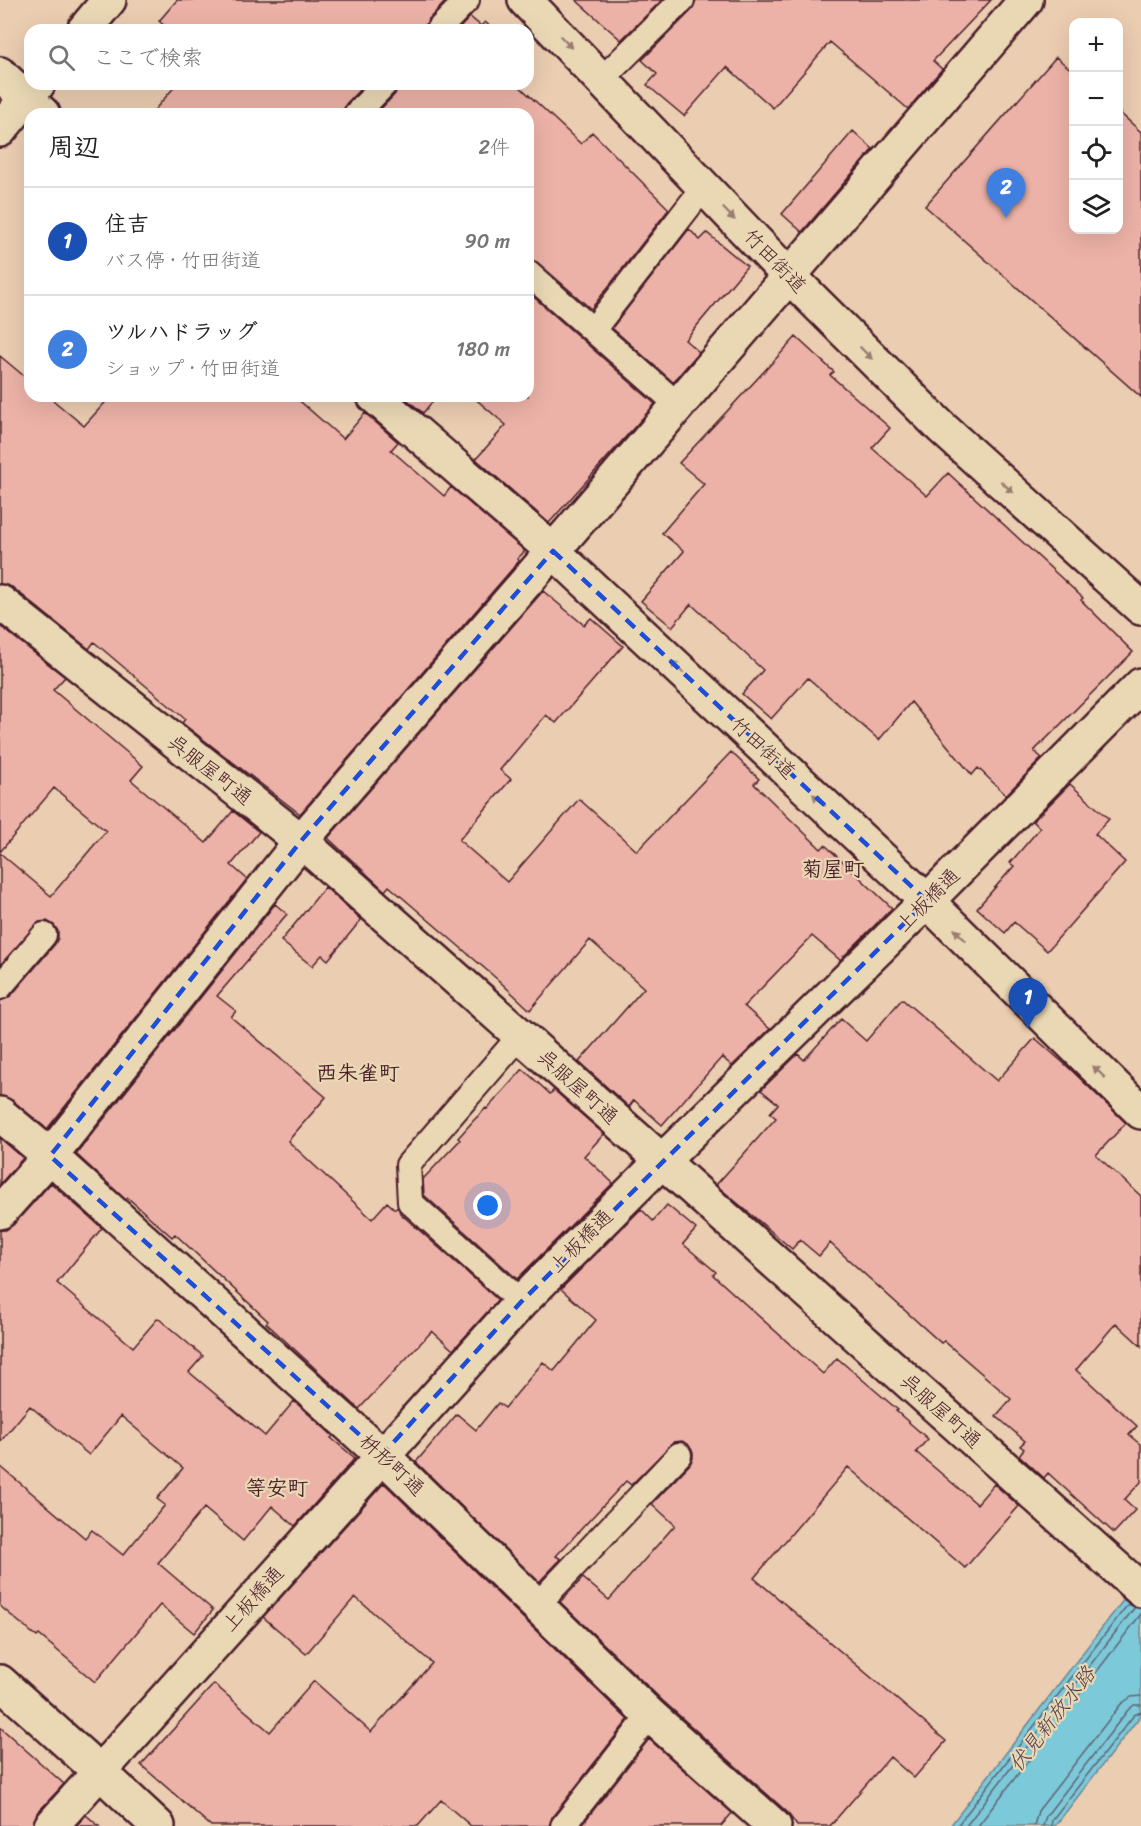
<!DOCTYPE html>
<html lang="ja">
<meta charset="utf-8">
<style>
body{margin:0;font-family:Sriracha,"Klee One",sans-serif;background:#f2f2f2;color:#222}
.controls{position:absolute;right:18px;top:18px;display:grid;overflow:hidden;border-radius:12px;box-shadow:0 6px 24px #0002}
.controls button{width:54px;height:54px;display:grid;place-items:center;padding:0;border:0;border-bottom:2px solid #e0e0e0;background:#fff;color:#222;font:30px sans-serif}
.you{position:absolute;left:488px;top:1206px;width:21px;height:21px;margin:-15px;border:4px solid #fff;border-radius:50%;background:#1a73e8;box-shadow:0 0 0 9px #1a73e833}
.badge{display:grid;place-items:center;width:39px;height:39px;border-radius:50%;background:#7c3aed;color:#fff;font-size:20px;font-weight:700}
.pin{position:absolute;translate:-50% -50px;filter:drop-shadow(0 2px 3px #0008)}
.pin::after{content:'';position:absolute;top:32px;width:21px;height:18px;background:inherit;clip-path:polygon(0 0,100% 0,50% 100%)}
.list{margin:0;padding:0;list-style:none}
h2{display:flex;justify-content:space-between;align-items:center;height:78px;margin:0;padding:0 24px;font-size:26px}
h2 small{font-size:20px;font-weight:400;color:#767676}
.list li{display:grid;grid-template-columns:39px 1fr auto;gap:18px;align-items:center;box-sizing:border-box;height:108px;padding:0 24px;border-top:2px solid #e0e0e0}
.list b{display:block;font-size:22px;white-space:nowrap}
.list p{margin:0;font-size:20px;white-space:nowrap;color:#767676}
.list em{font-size:20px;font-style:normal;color:#767676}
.icon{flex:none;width:33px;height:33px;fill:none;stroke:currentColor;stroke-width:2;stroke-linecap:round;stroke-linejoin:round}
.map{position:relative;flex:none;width:1141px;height:1826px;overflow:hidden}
.search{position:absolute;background:#fff;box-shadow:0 6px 24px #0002;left:24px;top:24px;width:510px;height:66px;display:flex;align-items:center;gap:15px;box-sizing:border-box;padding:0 21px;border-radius:18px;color:#767676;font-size:22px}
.panel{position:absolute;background:#fff;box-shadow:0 6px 24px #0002;left:24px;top:108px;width:510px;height:294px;border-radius:18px}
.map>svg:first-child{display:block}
.water{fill:#7cc9da;stroke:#688594;stroke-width:1.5}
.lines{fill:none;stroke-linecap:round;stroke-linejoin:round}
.shore{stroke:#5e6371;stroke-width:1.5}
.building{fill:#ecb2a7;stroke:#4a1f2b;stroke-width:1.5}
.service-casing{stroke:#4a1f2b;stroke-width:28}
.minor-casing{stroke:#4a1f2b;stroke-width:38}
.tertiary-casing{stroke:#4a1f2b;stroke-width:38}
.secondary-casing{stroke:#4a1f2b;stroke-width:38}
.service{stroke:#ead8b5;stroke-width:24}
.minor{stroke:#ead8b5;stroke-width:33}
.tertiary{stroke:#ead8b5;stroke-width:33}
.secondary{stroke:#ead8b5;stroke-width:33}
.oneway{fill:#9a7c70}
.marked{fill:none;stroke:#1d4ed8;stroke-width:4.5;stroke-dasharray:12 8;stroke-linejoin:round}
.labels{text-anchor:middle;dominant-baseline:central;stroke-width:4.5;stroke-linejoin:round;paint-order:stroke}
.street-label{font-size:20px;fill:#4a1f2b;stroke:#ead8b5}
.neighbourhood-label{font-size:21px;font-weight:bold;fill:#4a1f2b;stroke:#ead8b5}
.water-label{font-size:21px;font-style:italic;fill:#54414e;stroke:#ead8b5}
</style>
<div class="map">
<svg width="1141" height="1826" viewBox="0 0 1141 1826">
<rect width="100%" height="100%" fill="#ebcdb1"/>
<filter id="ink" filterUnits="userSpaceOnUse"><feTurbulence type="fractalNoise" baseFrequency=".0167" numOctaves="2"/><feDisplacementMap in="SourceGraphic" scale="12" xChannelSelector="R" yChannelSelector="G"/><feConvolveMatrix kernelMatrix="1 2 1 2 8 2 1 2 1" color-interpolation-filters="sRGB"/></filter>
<g filter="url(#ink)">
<path class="water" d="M 1141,1577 L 1141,1715 L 1055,1826 L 950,1826 Z"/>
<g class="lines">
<path class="shore" d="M 957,1826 L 1129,1603
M 966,1826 L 1135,1607
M 978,1826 L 1141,1614
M 1034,1826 L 1038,1811 L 1121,1704 L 1131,1697 L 1141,1696
M 1043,1826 L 1046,1816 L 1128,1710 L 1134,1705 L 1141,1705
M 1051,1826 L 1052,1820 L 1134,1715 L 1141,1712"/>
</g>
<path class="building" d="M 177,0 L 447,0 L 428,20 L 424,30 L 169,30 L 159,21 Z
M 576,0 L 662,0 L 621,40 Z
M 696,0 L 991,0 L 933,61 L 942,69 L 908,109 L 830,42 L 773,108 L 727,67 L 684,116 L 647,85 L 657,74 L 642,60 L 692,10 Z
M 470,17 L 481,26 L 485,22 L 494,30 L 458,30 Z
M 1056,57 L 1074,72 L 1074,230 L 1119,230 L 1119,112 L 1141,132 L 1141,397 L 925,206 Z
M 177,84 L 365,84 L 346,104 L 342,114 L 151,114 Z
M 399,84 L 517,84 L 581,144 L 592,132 L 669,209 L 591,309 L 537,262 L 528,259 L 528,114 L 376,114 L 395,94 Z
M 853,131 L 873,149 L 802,232 L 782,214 Z
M 689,229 L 700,240 L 707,233 L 747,266 L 685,340 L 699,352 L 673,382 L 612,328 Z
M 528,292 L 655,404 L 549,523 L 476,459 L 506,425 L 472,396 L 528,396 Z
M 796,337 L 834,372 L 830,375 L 890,428 L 872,448 L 927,496 L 948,473 L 1083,598 L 1081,600 L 1133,652 L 1034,751 L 1042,758 L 1006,795 L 978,768 L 972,775 L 911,702 L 879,740 L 808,678 L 771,719 L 742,694 L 763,670 L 691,604 L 672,627 L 641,601 L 684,551 L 662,533 L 704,484 L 679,463 Z
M 0,356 L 30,381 L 30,396 L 48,396 L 84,426 L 111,396 L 294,396 L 343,439 L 365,413 L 398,442 L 391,450 L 444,496 L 451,487 L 525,551 L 517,559 L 519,561 L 300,814 L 182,723 L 185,719 L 94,642 L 89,649 L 12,587 L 0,584 Z
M 403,396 L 437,396 L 423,413 Z
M 543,591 L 584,625 L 591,618 L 623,646 L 556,723 L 546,715 L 500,770 L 511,779 L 459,840 L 507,882 L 579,799 L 637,851 L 731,752 L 759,779 L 754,784 L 821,849 L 825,845 L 892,908 L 840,960 L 812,936 L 744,1006 L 770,1029 L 732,1066 L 722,1057 L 662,1125 L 634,1100 L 629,1107 L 579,1062 L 644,988 L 590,940 L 530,1010 L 497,979 L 389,886 L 385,891 L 328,838 Z
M 0,626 L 65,677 L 53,690 L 143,766 L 131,780 L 206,843 L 233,811 L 259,832 L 231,865 L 247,879 L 47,1129 L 12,1100 L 0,1096 L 0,1001 L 11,996 L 55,944 L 58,938 L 58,931 L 54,925 L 47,921 L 39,922 L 0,965 L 0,853 L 51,896 L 106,831 L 54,788 L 0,852 Z
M 1070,784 L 1109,819 L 1095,834 L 1125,862 L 1047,951 L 1014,922 L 1005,933 L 977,908 L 1014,866 L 1010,863 L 1040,828 L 1033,821 Z
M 325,887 L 361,920 L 328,960 L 322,955 L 312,966 L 281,941 Z
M 275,904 L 287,914 L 217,996 L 236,1011 L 231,1017 L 326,1097 L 288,1141 L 372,1219 L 387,1202 L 395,1209 L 398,1207 L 400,1213 L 498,1300 L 453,1350 L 432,1331 L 359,1409 L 266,1323 L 268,1321 L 175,1234 L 172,1237 L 128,1198 L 126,1200 L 76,1154 Z
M 902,999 L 997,1081 L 1035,1038 L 1068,1067 L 1126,1123 L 1096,1155 L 1141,1196 L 1141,1346 L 1116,1323 L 1076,1370 L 1137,1426 L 1129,1435 L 1141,1445 L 1141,1482 L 1124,1500 L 1135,1510 L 1114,1533 L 1048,1473 L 1044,1478 L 1019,1455 L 1024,1449 L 1020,1446 L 1025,1441 L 996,1416 L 1011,1399 L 1003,1392 L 944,1341 L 941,1343 L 830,1243 L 819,1256 L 800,1240 L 792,1249 L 716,1185 L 776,1118 L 770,1113 L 778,1104 L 761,1090 L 798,1054 L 804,1060 L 841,1019 L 866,1041 Z
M 523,1069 L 550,1094 L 554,1090 L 604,1134 L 584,1156 L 613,1183 L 517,1279 L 424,1195 L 423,1179 L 460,1140 L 458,1138 L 474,1120 L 486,1108 L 487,1109 Z
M 0,1138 L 23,1158 L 0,1184 Z
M 51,1183 L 102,1228 L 57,1283 L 133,1347 L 158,1318 L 203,1356 L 189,1372 L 265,1436 L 294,1401 L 333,1436 L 331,1438 L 355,1458 L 295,1526 L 272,1506 L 243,1541 L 204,1508 L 158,1563 L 213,1610 L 194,1633 L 160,1605 L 95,1682 L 39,1635 L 37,1637 L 0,1606 L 0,1466 L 85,1538 L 92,1530 L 123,1555 L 165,1505 L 157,1499 L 183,1468 L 121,1416 L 89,1455 L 30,1406 L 0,1442 L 0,1230 L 6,1230 L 14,1224 Z
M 667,1205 L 696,1229 L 683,1244 L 716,1272 L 713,1275 L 823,1374 L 837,1358 L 898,1410 L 896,1411 L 928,1439 L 916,1452 L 977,1504 L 994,1484 L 1019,1506 L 965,1568 L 848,1467 L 754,1578 L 946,1741 L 914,1778 L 890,1757 L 830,1826 L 797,1826 L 787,1812 L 663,1701 L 560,1602 L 583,1578 L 609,1600 L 675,1525 L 652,1504 L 690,1464 L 693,1458 L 693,1452 L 688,1444 L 682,1441 L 674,1442 L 631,1485 L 626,1481 L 556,1556 L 561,1559 L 539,1582 L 416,1462 L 457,1414 L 476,1430 L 498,1403 L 505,1408 L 543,1362 L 554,1371 L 596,1320 L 561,1289 L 641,1209 L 653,1221 Z
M 384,1483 L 628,1720 L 552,1817 L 549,1826 L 471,1826 L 441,1800 L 418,1826 L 211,1826 L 141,1765 L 214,1684 L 270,1732 L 314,1681 L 371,1732 L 432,1663 L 355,1597 L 306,1654 L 263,1617 Z
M 0,1727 L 64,1784 L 37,1813 L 33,1826 L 0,1826 Z
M 649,1739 L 732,1813 L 721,1826 L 581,1826 Z
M 86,1815 L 99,1826 L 76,1826 Z"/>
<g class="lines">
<defs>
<path id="service" d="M 438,30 L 467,0
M 601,80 L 682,0
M 356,114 L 385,84
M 528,273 L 678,405
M 593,330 L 704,187
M 0,987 L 44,935
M 520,1036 L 408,1165 L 410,1202 L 521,1302
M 537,1605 L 679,1455
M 563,1826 L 650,1715"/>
<path id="minor" d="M 84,30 L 109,0
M 0,130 L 38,84
M 0,602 L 301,841 L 662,1161 L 1141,1590
M 0,1114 L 50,1156 L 382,1455 L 650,1715 L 774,1826
M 0,1212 L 50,1156 L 301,841 L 553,551 L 1026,0
M 0,1682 L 99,1771
M 51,1826 L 521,1302 L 662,1161 L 927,901 L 1141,685"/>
<path id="tertiary" d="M 99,1771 L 158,1826"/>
<path id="secondary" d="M 525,0 L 789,276 L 942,428 L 1141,608
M 0,74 L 43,114
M 374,396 L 553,551 L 927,901 L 1141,1112"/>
</defs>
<use href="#service" class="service-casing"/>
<use href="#minor" class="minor-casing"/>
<use href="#tertiary" class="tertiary-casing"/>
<use href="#secondary" class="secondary-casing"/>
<use href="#service" class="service"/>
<use href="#minor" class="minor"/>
<use href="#tertiary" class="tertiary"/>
<use href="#secondary" class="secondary"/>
</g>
<defs><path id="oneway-solid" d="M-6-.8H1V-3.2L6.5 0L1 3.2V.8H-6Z" transform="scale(1.5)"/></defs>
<g class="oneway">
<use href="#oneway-solid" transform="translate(566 42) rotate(46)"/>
<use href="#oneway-solid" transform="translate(729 214) rotate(46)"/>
<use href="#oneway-solid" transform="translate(866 353) rotate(45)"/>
<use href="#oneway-solid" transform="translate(1007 487) rotate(42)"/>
<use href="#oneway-solid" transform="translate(677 667) rotate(-137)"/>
<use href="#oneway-solid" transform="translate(819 800) rotate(-137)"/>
<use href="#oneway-solid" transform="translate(960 935) rotate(-135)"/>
<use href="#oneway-solid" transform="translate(1099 1072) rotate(-136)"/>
</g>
</g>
<path class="marked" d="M 553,551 L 927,901 L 521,1302 L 382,1455 L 50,1156 L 301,841 Z"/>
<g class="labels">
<g class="street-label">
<text transform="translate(775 261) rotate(46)">竹田街道</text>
<text transform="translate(763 748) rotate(43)">竹田街道</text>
<text transform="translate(210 770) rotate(38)">呉服屋町通</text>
<text transform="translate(928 900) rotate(-45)">上板橋通</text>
<text transform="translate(578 1087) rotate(42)">呉服屋町通</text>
<text transform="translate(581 1241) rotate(-45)">上板橋通</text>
<text transform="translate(941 1411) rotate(42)">呉服屋町通</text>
<text transform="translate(392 1465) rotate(43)">枡形町通</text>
<text transform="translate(253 1599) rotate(-48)">上板橋通</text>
</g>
<g class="neighbourhood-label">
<text x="833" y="869">菊屋町</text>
<text x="358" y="1073">西朱雀町</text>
<text x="277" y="1488">等安町</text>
</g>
<g class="water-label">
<text transform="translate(1052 1719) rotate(-52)">伏見新放水路</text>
</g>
</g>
</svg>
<div class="controls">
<button>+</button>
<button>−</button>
<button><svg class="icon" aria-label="locate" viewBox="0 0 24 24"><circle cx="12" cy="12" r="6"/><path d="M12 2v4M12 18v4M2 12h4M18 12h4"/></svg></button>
<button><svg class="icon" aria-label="layers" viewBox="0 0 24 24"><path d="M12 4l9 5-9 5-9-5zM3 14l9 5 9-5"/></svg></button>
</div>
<div class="you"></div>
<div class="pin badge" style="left:1028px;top:1028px;background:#1a4fb4">1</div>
<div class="pin badge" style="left:1006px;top:218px;background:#3f7fe0">2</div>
<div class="search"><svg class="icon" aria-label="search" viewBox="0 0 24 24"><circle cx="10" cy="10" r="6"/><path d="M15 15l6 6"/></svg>ここで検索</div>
<section class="panel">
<h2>周辺<small>2件</small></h2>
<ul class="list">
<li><span class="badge" style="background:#1a4fb4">1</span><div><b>住吉</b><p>バス停 · 竹田街道</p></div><em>90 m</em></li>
<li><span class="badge" style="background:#3f7fe0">2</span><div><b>ツルハドラッグ</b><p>ショップ · 竹田街道</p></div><em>180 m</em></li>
</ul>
</section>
</div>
